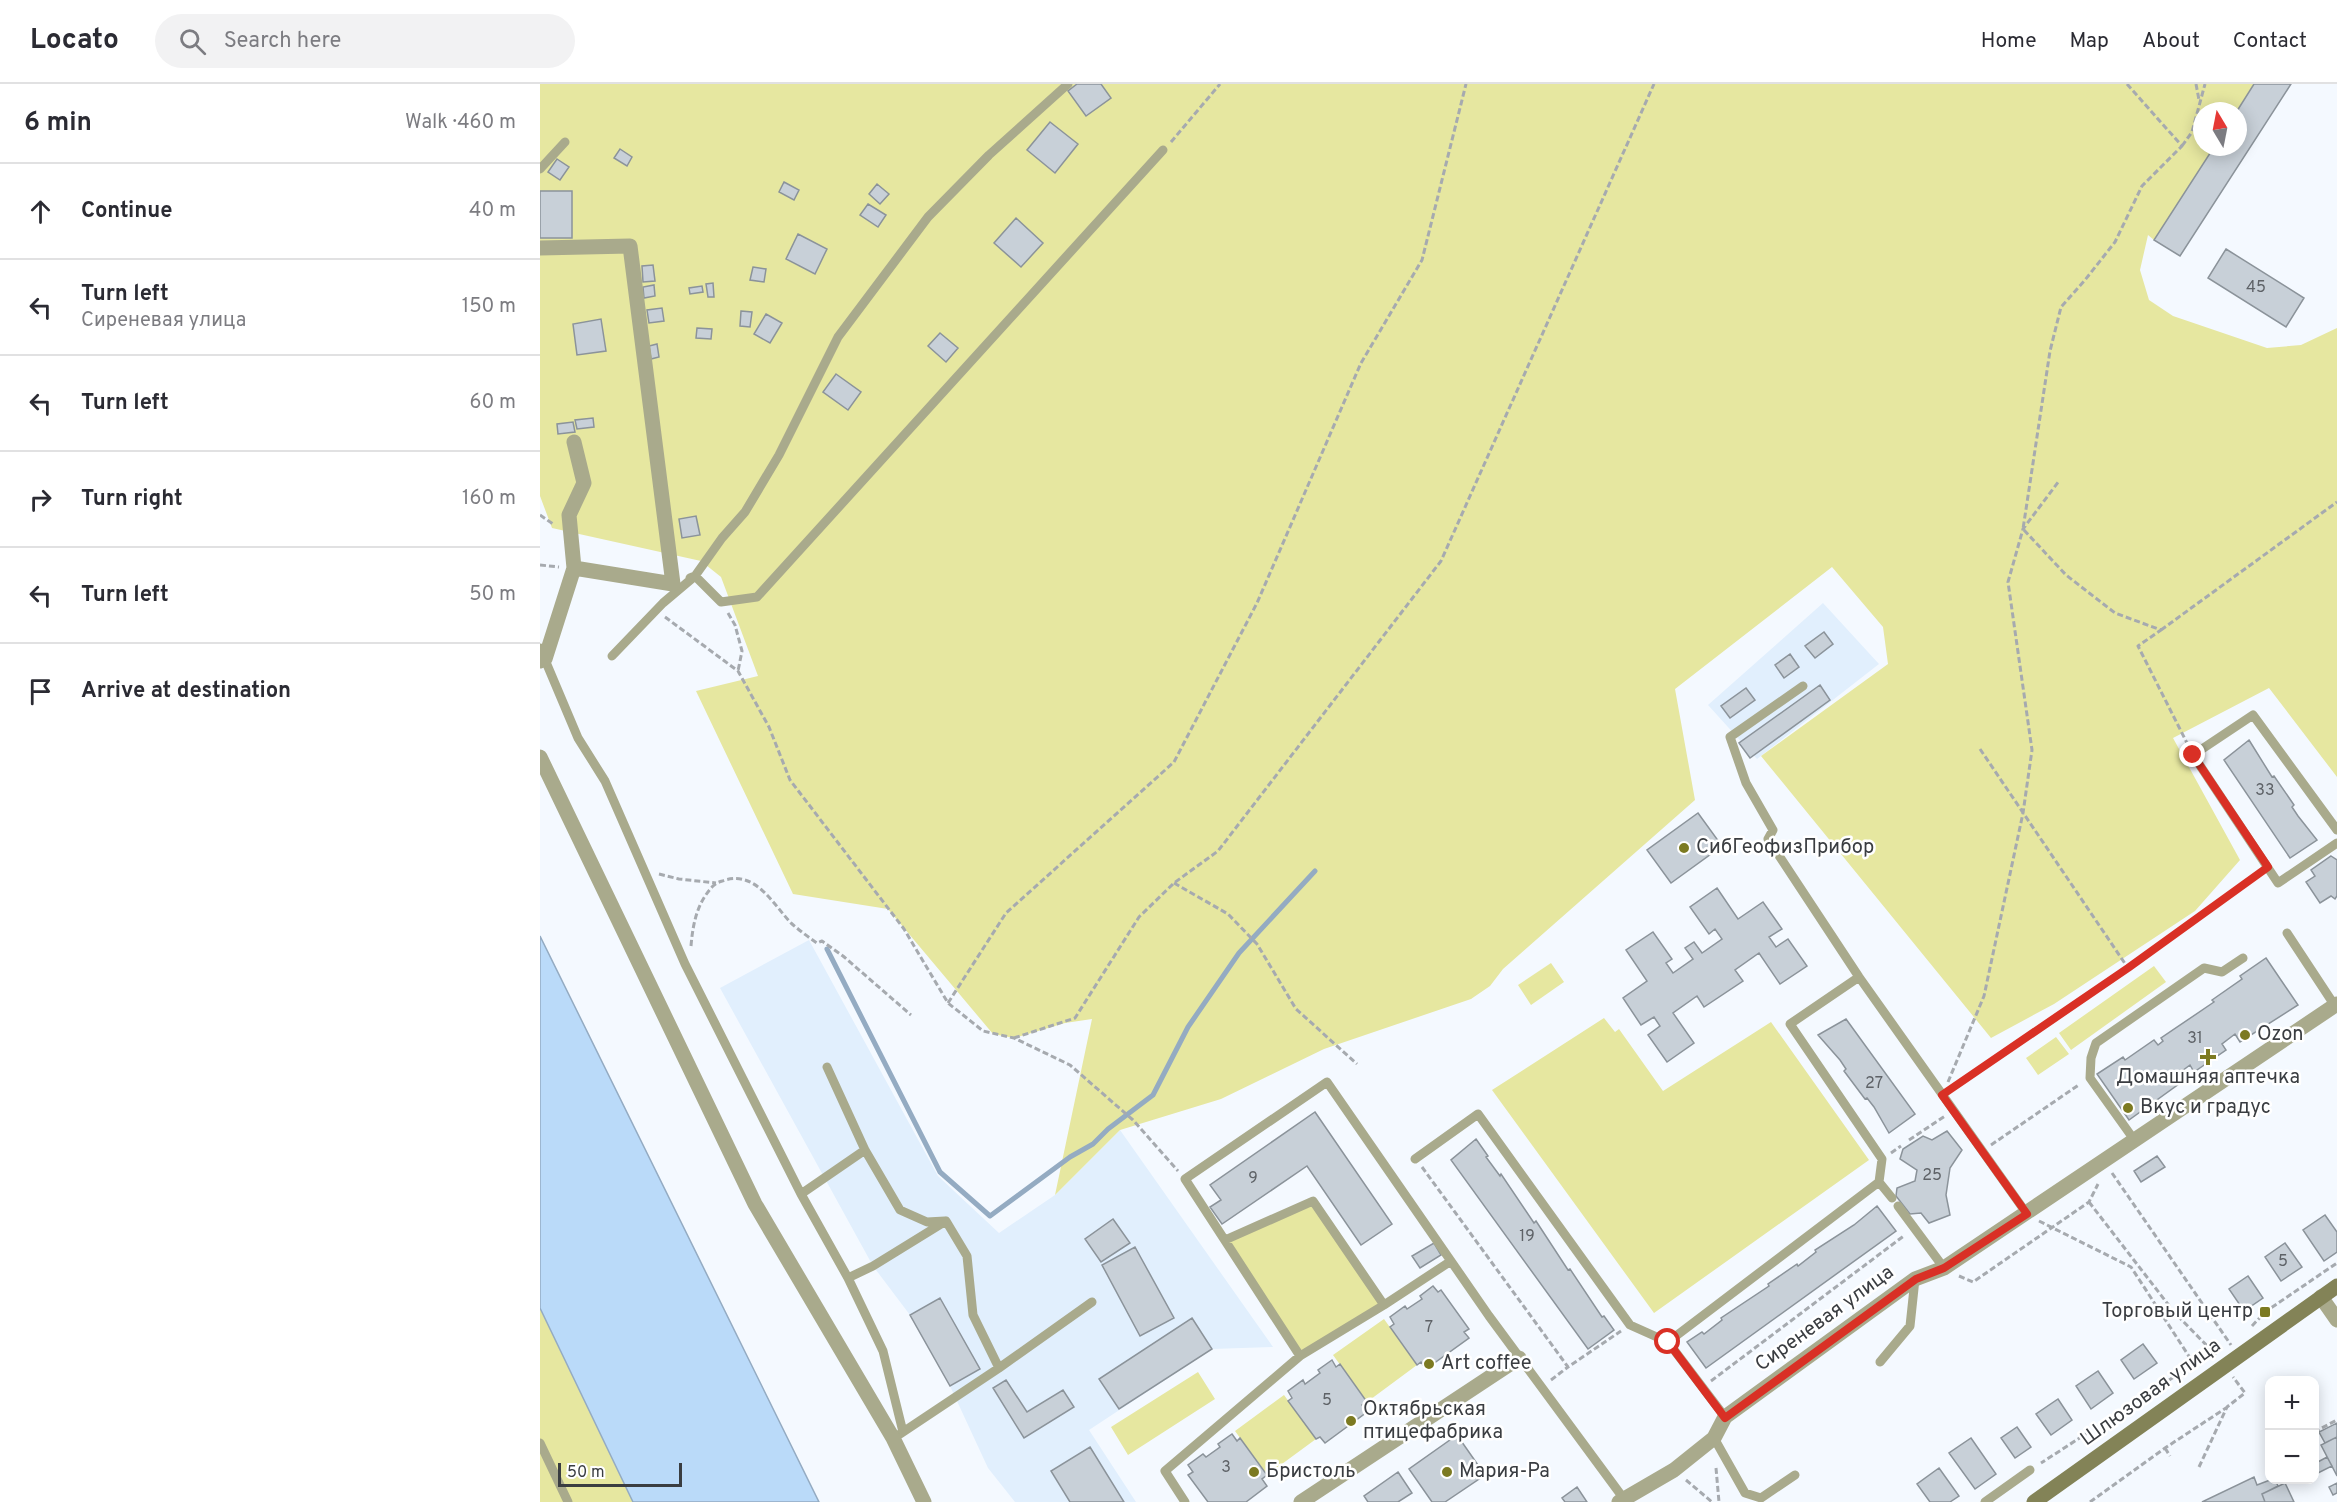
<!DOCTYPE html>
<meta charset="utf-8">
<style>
body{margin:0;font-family:Overpass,sans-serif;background:#f2f2f3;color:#2b2b33}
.controls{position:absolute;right:18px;bottom:18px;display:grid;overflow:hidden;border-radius:12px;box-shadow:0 3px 15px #0003}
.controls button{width:54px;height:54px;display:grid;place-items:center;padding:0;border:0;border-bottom:2px solid #e1e1e2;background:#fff;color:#2b2b33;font:30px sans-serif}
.compass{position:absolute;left:1653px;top:18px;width:54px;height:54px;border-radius:50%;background:#fff;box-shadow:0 3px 15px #0003;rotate:350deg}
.scale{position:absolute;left:18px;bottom:15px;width:124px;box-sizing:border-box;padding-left:6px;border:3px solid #3a3d41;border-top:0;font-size:16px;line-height:21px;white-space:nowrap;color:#3a3d41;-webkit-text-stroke:4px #fff;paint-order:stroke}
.stop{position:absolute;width:18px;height:18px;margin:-14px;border:4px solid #d93025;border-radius:50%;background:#fff}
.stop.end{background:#d93025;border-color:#fff;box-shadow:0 2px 6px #0008}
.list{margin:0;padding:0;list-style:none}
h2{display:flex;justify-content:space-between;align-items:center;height:78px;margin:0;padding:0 24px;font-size:26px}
h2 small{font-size:20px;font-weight:400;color:#7c7c81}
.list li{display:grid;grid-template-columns:39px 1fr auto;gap:18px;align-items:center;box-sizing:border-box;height:96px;padding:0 24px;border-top:2px solid #e1e1e2}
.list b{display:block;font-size:22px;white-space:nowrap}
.list p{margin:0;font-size:20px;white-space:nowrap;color:#7c7c81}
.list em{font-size:20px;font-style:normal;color:#7c7c81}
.icon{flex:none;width:33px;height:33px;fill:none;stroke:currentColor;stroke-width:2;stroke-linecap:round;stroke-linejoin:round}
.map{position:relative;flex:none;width:1797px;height:1418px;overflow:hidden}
header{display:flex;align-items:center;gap:36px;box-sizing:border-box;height:84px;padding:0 30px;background:#fff;border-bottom:2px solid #e1e1e2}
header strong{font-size:28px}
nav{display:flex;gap:33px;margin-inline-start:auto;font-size:21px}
.search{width:420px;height:54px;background:#f2f2f3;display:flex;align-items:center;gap:15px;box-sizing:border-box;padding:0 21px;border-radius:33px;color:#7c7c81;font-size:22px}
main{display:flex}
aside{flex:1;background:#fff}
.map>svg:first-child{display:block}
.built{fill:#e1effd}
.green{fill:#e6e7a0}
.water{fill:#badaf9;stroke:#94abc2;stroke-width:1.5}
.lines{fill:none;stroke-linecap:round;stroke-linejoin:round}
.stream{stroke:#94abc2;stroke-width:5}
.building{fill:#c8d0d8;stroke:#8b939a;stroke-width:1.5}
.path{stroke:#a6aaaf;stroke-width:3;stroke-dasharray:6 3;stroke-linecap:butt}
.lane{stroke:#a9aa8c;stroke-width:9}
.street{stroke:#a9aa8c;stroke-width:15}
.secondary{stroke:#838357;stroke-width:15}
.route{stroke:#d93025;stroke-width:8}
.poi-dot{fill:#7c7a21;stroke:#fff;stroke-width:2}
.labels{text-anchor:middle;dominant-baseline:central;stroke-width:5;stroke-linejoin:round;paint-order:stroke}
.number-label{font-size:16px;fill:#5e6267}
.poi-label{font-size:20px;fill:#3a3d41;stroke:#fff;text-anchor:start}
.street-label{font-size:20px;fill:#3a3d41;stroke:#fff}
</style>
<header>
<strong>Locato</strong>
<div class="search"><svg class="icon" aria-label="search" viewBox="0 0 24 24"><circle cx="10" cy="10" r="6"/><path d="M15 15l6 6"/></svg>Search here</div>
<nav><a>Home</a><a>Map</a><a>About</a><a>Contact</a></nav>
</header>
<main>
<aside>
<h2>6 min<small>Walk · 460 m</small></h2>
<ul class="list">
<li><svg class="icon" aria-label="ahead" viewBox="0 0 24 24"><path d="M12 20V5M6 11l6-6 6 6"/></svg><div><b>Continue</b></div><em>40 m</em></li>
<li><svg class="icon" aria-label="left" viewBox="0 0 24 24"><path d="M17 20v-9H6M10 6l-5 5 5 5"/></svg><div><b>Turn left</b><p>Сиреневая улица</p></div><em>150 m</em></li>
<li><svg class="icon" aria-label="left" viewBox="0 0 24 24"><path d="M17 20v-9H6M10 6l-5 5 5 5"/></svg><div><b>Turn left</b></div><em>60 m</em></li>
<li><svg class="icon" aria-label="right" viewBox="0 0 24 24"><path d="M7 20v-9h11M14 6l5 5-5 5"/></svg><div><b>Turn right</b></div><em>160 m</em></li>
<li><svg class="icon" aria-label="left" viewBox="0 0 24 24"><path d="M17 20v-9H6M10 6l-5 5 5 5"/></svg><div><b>Turn left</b></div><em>50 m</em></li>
<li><svg class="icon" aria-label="arrive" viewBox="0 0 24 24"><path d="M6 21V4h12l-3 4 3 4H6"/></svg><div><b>Arrive at destination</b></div></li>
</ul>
</aside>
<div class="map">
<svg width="1797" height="1418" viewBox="0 0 1797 1418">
<rect width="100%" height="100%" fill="#f4f9ff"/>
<path class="built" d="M 1283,519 L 1339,580 L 1217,675 L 1168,621 Z
M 269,856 L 398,1092 L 459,1149 L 515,1111 L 580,1046 L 733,1263 L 672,1265 L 549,1346 L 596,1418 L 475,1418 L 448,1384 L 410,1302 L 370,1231 L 333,1182 L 180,904 Z"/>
<path class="green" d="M 0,0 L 1715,0 L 1698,27 L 1662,27 L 1662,63 L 1674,63 L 1614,156 L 1608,151 L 1600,186 L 1609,216 L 1633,232 L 1727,264 L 1761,261 L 1797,244 L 1797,693 L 1729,604 L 1633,654 L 1700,776 L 1655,827 L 1514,920 L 1451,954 L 1221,672 L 1348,580 L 1343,543 L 1292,483 L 1135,605 L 1155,716 L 963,885 L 950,902 L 931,915 L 784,965 L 681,1015 L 580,1046 L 515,1111 L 552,935 L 525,939 L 474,954 L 453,950 L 348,825 L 253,810 L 156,607 L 218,592 L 181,493 L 161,477 L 12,444 L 0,412 Z
M 1011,879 L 1024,898 L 991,921 L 978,901 Z
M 1614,882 L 1626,898 L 1531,966 L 1519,949 Z
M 1064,934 L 1075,948 L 1079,945 L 1123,1007 L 1231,938 L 1329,1076 L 1114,1229 L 952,1006 Z
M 1516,953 L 1529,970 L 1498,991 L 1486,974 Z
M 773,1117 L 844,1221 L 760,1272 L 685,1156 Z
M 0,1224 L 93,1418 L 0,1418 Z
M 844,1235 L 877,1281 L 827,1318 L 793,1271 Z
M 658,1288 L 675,1315 L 588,1371 L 571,1343 Z
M 744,1311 L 776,1355 L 727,1391 L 695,1347 Z"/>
<path class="water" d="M 0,852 L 279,1418 L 93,1418 L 0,1224 Z"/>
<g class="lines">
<path class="stream" d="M 287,865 L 400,1088 L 450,1132 L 530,1073 L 553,1060 L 568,1045 L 613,1011 L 648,943 L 699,869 L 775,787"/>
</g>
<path class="building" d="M 537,0 L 561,0 L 571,14 L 546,32 L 528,7 Z
M 1714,0 L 1751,0 L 1640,172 L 1614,156 L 1674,63 L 1698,63 L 1697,27 Z
M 510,38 L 538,60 L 515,89 L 487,66 Z
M 80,65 L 92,73 L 87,82 L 74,74 Z
M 17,75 L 29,83 L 20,96 L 8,88 Z
M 244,98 L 259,106 L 254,116 L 239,108 Z
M 337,100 L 349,110 L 340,120 L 329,110 Z
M 0,107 L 32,107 L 32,154 L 0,154 Z
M 328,120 L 346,131 L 338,143 L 320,131 Z
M 476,134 L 503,159 L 481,183 L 454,159 Z
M 258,150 L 287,165 L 275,190 L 246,175 Z
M 1686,165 L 1764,214 L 1746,243 L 1668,194 Z
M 113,181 L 115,197 L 103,198 L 102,182 Z
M 213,183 L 226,185 L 224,198 L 210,196 Z
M 173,199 L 174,213 L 168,213 L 166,200 Z
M 114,201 L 115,212 L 104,214 L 103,203 Z
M 162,202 L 163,208 L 150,210 L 149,204 Z
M 122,224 L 124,237 L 109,239 L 107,226 Z
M 201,227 L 212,228 L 210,243 L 200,242 Z
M 226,230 L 242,239 L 230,259 L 214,250 Z
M 61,235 L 66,267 L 37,271 L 33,240 Z
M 157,244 L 172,245 L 171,255 L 156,254 Z
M 400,249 L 418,264 L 406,278 L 388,262 Z
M 117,260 L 119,273 L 111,275 L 109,262 Z
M 296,290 L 321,308 L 308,326 L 283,308 Z
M 53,334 L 54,343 L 37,345 L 35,336 Z
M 33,338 L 35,348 L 18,350 L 17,340 Z
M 156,432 L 160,451 L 142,454 L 139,435 Z
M 1284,548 L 1293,560 L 1275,574 L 1265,562 Z
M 1250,570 L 1259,583 L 1244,594 L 1235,581 Z
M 1280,601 L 1290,616 L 1210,674 L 1199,659 Z
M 1206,604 L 1215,616 L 1190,634 L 1181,622 Z
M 1709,656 L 1732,693 L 1734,692 L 1754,721 L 1752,723 L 1758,732 L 1777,756 L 1750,774 L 1684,676 Z
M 1158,729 L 1182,762 L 1131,799 L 1107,766 Z
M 1791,772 L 1797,776 L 1797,812 L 1795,815 L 1791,812 L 1780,819 L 1766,798 L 1775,792 L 1771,786 Z
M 1177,804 L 1198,835 L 1223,818 L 1242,845 L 1229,853 L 1236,863 L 1248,855 L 1267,882 L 1240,900 L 1219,869 L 1195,886 L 1203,897 L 1164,923 L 1157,912 L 1133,929 L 1154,959 L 1127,978 L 1108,951 L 1120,942 L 1114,933 L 1101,941 L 1083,914 L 1107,897 L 1086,866 L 1113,848 L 1132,875 L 1126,879 L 1133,889 L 1153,875 L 1145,864 L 1154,858 L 1162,869 L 1182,855 L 1175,845 L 1169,850 L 1150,823 Z
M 1726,874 L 1758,921 L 1700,958 L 1695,950 L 1682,960 L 1686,966 L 1654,988 L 1650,981 L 1638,990 L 1643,997 L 1589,1036 L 1557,990 L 1583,973 L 1585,976 L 1614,956 L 1618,961 L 1623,957 L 1621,954 L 1674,918 L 1672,916 L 1702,895 L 1700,892 Z
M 1306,935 L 1375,1030 L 1349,1049 L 1334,1023 L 1327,1014 L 1325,1015 L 1304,987 L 1306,985 L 1300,976 L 1278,951 Z
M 775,1028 L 852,1140 L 821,1161 L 767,1082 L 682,1140 L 670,1123 L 681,1116 L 670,1101 Z
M 1407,1047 L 1422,1066 L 1410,1084 L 1406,1111 L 1410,1131 L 1389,1139 L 1381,1129 L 1370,1130 L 1356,1112 L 1357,1104 L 1375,1097 L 1377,1086 L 1360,1075 L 1363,1065 L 1383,1052 L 1392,1056 Z
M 936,1055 L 948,1072 L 946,1073 L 960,1092 L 961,1090 L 994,1139 L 996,1137 L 1028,1186 L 1030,1185 L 1062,1233 L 1064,1232 L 1074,1246 L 1048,1265 L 911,1076 Z
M 1617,1072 L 1625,1083 L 1601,1098 L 1594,1087 Z
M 1337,1122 L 1356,1147 L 1166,1284 L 1147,1258 L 1162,1248 L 1164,1250 L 1182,1236 L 1181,1234 L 1229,1202 L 1228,1200 L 1257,1180 L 1258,1182 L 1276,1168 L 1275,1166 L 1314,1141 Z
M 1785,1131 L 1797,1148 L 1797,1168 L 1784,1177 L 1763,1146 Z
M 573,1135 L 590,1159 L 561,1178 L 545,1155 Z
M 894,1159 L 901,1171 L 880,1184 L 872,1172 Z
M 1745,1159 L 1762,1183 L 1741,1197 L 1725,1173 Z
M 595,1163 L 634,1234 L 600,1252 L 562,1181 Z
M 1708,1192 L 1723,1214 L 1704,1227 L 1689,1205 Z
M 893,1202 L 898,1208 L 901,1206 L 929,1245 L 924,1248 L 929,1254 L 886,1285 L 881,1278 L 877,1281 L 850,1243 L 854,1240 L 850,1233 L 865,1222 L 867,1225 L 882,1215 L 880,1212 Z
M 400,1214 L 440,1285 L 410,1302 L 370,1231 Z
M 652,1234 L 672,1265 L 579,1325 L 559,1295 Z
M 1603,1260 L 1617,1279 L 1594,1295 L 1581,1276 Z
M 792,1276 L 796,1283 L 800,1280 L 827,1318 L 822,1321 L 827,1328 L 785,1359 L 780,1353 L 776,1355 L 748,1317 L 752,1314 L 748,1307 L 763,1296 L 765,1300 L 780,1289 L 778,1286 Z
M 1558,1287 L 1573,1309 L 1551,1325 L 1536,1302 Z
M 466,1296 L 487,1328 L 523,1306 L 534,1323 L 484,1354 L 453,1304 Z
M 1518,1315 L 1532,1336 L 1511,1351 L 1496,1330 Z
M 1797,1339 L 1797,1353 L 1785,1359 L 1779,1348 Z
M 1477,1343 L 1491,1363 L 1475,1374 L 1461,1354 Z
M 692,1350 L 697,1357 L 700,1354 L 727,1391 L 722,1395 L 727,1402 L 706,1418 L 668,1418 L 648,1391 L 653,1388 L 648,1381 L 663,1370 L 666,1373 L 680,1363 L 678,1360 Z
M 917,1351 L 945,1391 L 905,1418 L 892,1418 L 869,1385 Z
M 1797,1353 L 1797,1392 L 1781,1361 Z
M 1431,1354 L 1456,1390 L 1435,1405 L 1409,1369 Z
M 550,1363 L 584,1418 L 530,1418 L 511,1387 Z
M 1787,1373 L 1792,1382 L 1774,1391 L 1774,1380 Z
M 1399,1384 L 1419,1412 L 1410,1418 L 1390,1418 L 1377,1400 Z
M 858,1388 L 872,1409 L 858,1418 L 828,1418 L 824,1412 Z
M 1714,1393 L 1717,1401 L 1730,1396 L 1735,1396 L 1738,1402 L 1722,1410 L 1725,1418 L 1662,1418 Z
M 1745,1399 L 1754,1418 L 1725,1418 L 1722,1410 Z
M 1797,1399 L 1797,1409 L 1793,1411 L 1789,1403 Z
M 1037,1403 L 1047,1418 L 1025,1418 L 1022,1414 Z"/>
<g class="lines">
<path class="path" d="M 1587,0 L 1642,62 L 1602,102 L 1575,158 L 1545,196 L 1521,223 L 1510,267 L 1483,445 L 1526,491 L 1575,529 L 1621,546 L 1598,562 L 1647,659
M 1656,0 L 1659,16
M 631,58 L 680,0
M 1642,62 L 1652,48 L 1665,0
M 0,431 L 13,440
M 0,481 L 19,483
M 188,529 L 195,541 L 202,567 L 198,587
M 125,533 L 198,587 L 229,643 L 250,696 L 364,845 L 408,919 L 443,947 L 474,954 L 530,981 L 593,1036 L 638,1087
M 1621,546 L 1797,418
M 1440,665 L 1588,884
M 119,790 L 139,795 L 176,799
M 634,799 L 688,830 L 717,860 L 756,925 L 817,980
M 151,862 C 153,839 157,819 173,802 C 177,798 180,798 185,796 C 216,787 233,820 251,839 C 259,846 268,853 277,859 L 282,857 L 303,872 L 371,931
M 408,919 L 466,829 L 634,678 L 717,519 L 821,279 L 882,176 L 926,0
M 474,954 L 535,934 L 599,833 L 634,799 L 678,767 L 901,477 L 1114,0
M 1408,998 L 1444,912 L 1483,729 L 1492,666 L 1468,498 L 1483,445 L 1519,397
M 1411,1004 L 1588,884 L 1718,790
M 1369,1056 L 1405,1032
M 1451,1061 L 1540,1000
M 1351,1069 L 1361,1062
M 882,1083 L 1028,1283 L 1081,1247
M 1572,1089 L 1691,1261
M 1549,1118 L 1634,1228 L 1676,1271
M 1499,1137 L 1591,1183 L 1654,1280 L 1501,1379
M 1419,1192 L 1433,1198 L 1549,1118 L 1558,1100
M 1712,1242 L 1725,1228 L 1797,1179
M 1011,1296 L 1028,1283
M 1171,1297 L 1365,1151
M 1774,1348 L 1797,1336
M 1625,1364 L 1630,1372
M 1659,1383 L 1687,1323 L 1705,1309 L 1693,1293
M 1176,1384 L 1179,1418
M 1146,1396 L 1172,1418
M 1550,1418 L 1625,1364 L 1686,1324"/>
<path class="lane" d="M 0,85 L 25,58
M 150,494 L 155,492 L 181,518 L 217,513 L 623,66
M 0,564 L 38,654 L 65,697 L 145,880 L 261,1110 L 308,1194 L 343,1267 L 363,1348
M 72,572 L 123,519 L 155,492 L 182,454 L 205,428 L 239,371 L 298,253 L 388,133 L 449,71 L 528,0
M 1263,602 L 1190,653 L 1206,699 L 1233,746 L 1228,755 L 1319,893 L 1487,1130
M 1797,746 L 1713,631 L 1653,671 L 1738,799 L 1797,759
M 1747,849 L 1795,922
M 1595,1057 L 1550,994 L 1551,974 L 1556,959 L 1664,884 L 1682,888 L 1703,874
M 325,1066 L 360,1126 L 387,1138 L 405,1137
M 875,1075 L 938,1030 L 1090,1241 L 1128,1258 L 1185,1333
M 1339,1098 L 1352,1114
M 261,1110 L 325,1066 L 287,983
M 1358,1122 L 1404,1184
M 685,1156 L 773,1117 L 844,1221
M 308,1194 L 333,1182 L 406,1137 L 427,1172 L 433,1231 L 459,1284 L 360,1350
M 1128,1258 L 1339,1098 L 1342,1075 L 1250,940 L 1319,893
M 760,1272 L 645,1095 L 787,998 L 949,1232 L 1084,1415
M 1340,1278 L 1370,1242 L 1375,1195
M 459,1284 L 552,1218
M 1174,1354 L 1205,1409 L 1221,1414 L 1255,1391
M 0,1359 L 28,1418
M 645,1418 L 625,1387 L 760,1272 L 844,1221 L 911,1177
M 1445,1418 L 1490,1386"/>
<path class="street" d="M 0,164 L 90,162 L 133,500 L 34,484
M 0,577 L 5,575 L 34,484 L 29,431 L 44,399 L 34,358
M 0,673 L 215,1120 L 353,1354 L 384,1418
M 1781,1213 L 1797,1236
M 761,1418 L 979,1274
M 1079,1418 L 1134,1386 L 1174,1354 L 1185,1333 L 1375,1195 L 1404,1184 L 1797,920"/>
<path class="secondary" d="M 1494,1418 L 1797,1202"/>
</g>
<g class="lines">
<path class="route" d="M 1128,1258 L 1185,1334 L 1376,1195 L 1404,1184 L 1487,1130 L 1402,1011 L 1588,884 L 1728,783 L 1653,671"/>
</g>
<g class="poi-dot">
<circle cx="1144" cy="764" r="6"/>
<circle cx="1705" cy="951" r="6"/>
<path d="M1665 964h6v6h6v6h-6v6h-6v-6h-6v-6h6z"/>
<circle cx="1588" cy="1024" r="6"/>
<rect x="1719" y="1222" width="12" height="12" rx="3"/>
<circle cx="889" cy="1280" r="6"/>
<circle cx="811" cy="1337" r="6"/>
<circle cx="714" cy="1388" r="6"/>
<circle cx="907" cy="1388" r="6"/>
</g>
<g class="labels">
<g class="number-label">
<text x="1716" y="204">45</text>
<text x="1725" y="707">33</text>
<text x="1655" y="955">31</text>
<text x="1334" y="1000">27</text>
<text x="1392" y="1092">25</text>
<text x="713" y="1095">9</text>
<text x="987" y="1153">19</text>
<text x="1743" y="1178">5</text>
<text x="889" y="1244">7</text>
<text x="787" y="1317">5</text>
<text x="686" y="1384">3</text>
</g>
<g class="poi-label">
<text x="1156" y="764">СибГеофизПрибор</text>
<text x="1717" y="951">Ozon</text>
<text x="1668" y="994" text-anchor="middle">Домашняя аптечка</text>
<text x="1600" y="1024">Вкус и градус</text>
<text x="1713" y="1228" text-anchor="end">Торговый центр</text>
<text x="901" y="1280">Art coffee</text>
<text x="823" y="1326">Октябрьская<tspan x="823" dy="23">птицефабрика</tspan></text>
<text x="726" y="1388">Бристоль</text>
<text x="919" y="1388">Мария-Ра</text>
</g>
<g class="street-label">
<text transform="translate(1285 1235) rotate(-36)">Сиреневая улица</text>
<text transform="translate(1611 1309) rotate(-36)">Шлюзовая улица</text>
</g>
</g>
</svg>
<div class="controls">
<button>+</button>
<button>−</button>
</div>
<svg class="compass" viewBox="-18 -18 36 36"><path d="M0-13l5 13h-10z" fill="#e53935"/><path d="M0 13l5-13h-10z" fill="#7c7c81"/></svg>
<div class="scale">50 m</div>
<div class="stop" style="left:1128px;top:1258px"></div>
<div class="stop end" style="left:1653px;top:671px"></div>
</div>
</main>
